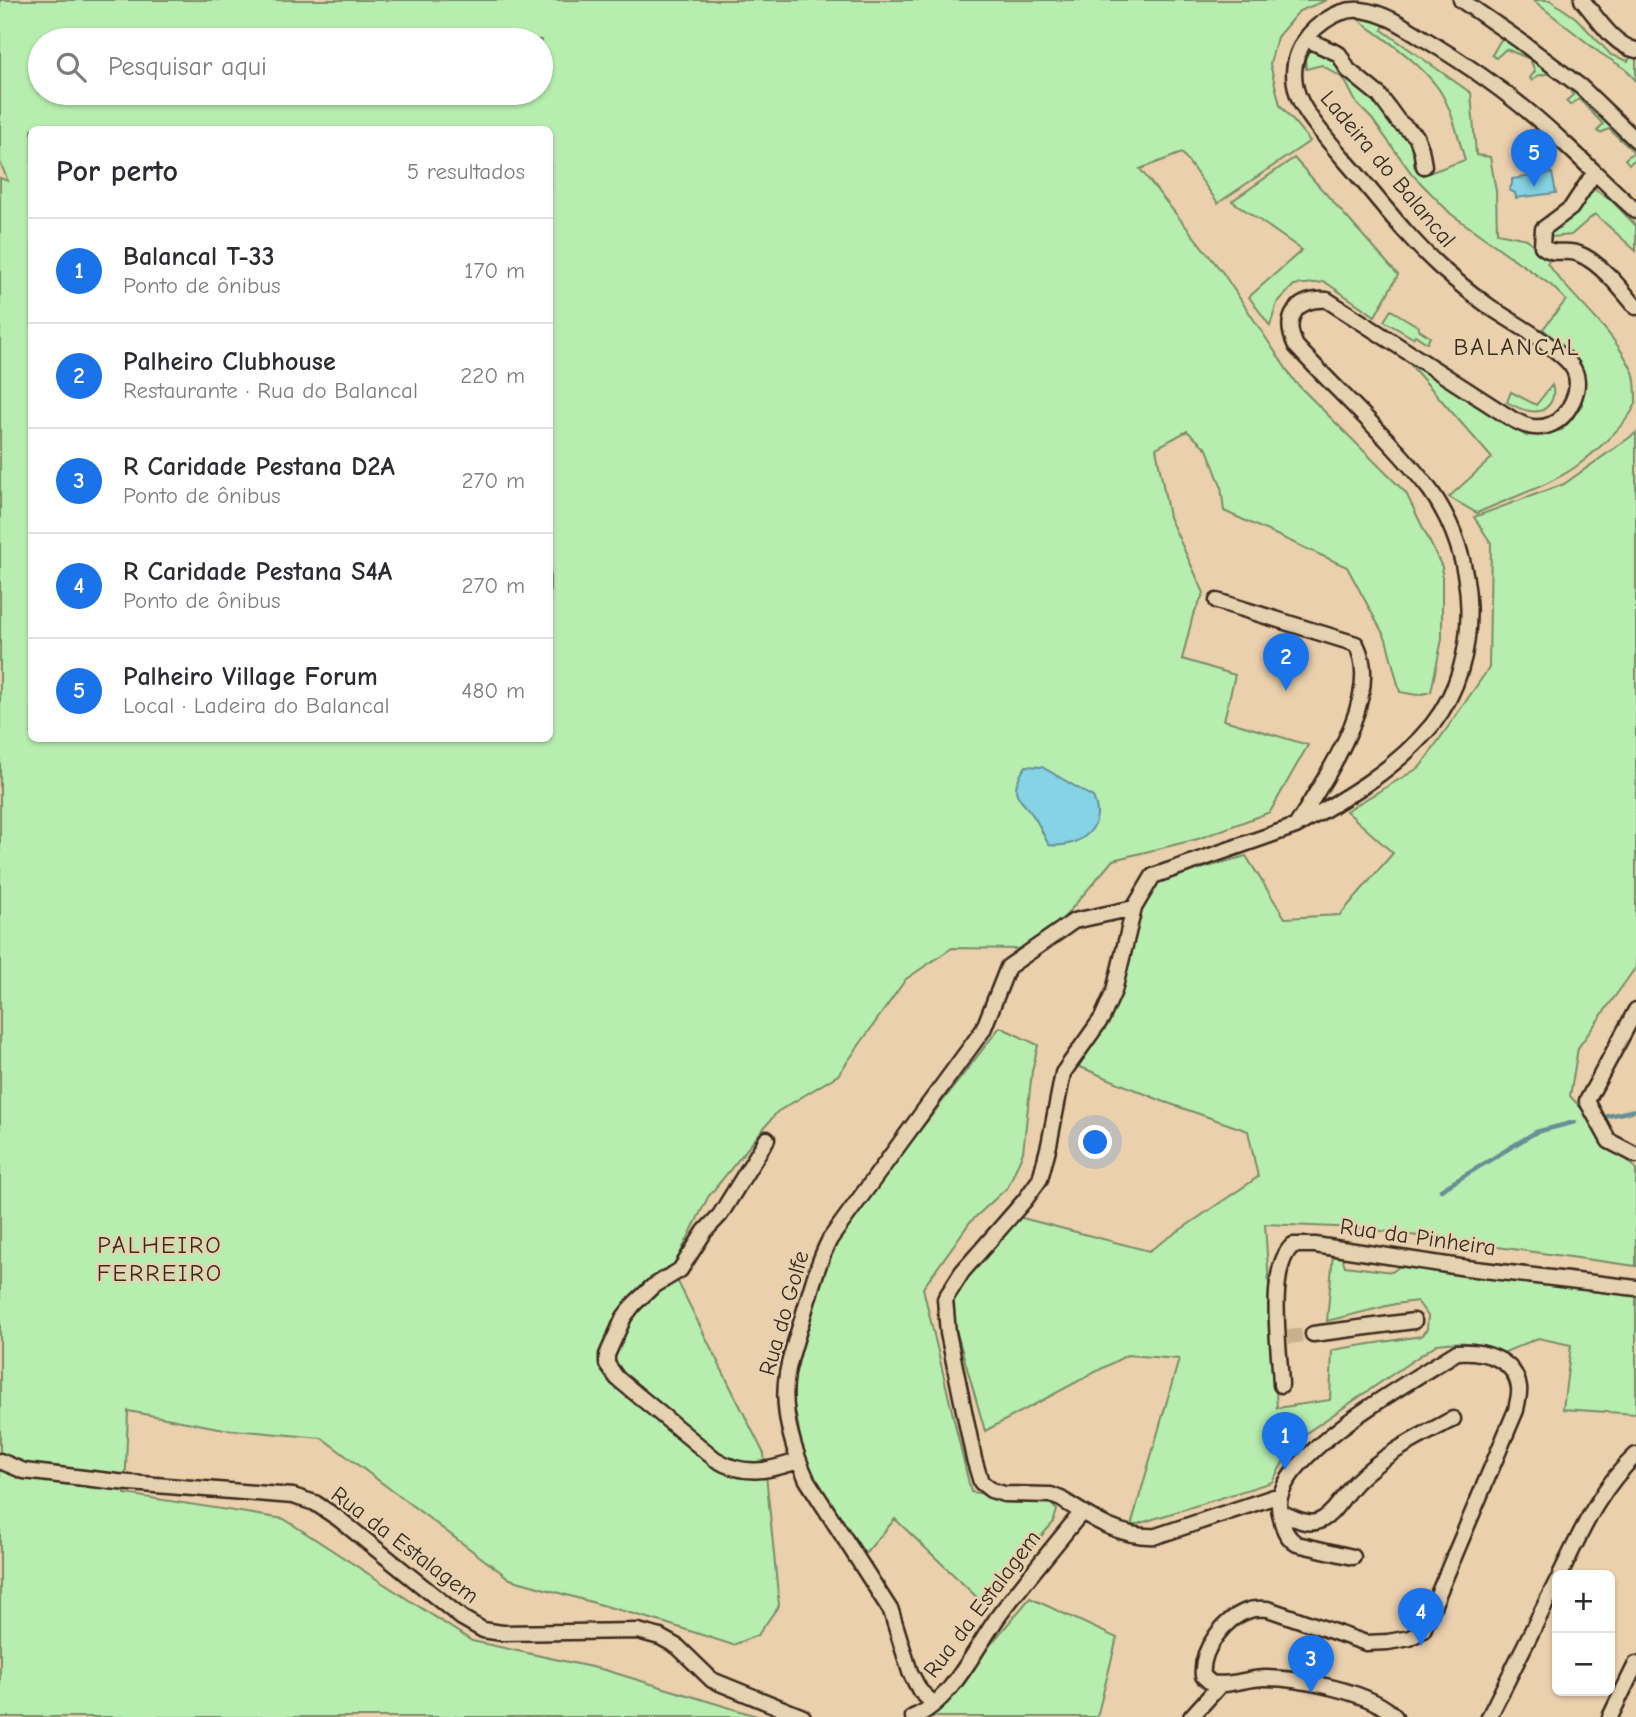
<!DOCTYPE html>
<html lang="pt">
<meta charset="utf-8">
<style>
body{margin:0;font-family:"Comic Neue",sans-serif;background:#f2f2f3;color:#2b2b33}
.controls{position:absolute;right:21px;bottom:21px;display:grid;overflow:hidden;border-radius:10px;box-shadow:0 2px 5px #0004}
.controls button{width:63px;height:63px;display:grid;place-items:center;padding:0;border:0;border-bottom:2px solid #e1e1e2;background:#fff;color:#2b2b33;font:35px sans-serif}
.you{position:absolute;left:1096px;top:1143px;width:24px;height:24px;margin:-18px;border:5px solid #fff;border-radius:50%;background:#1a73e8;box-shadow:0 0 0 10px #1a73e833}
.badge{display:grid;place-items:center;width:46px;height:46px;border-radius:50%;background:#1a73e8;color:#fff;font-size:23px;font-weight:700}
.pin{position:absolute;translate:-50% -58px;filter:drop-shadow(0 2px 4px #0008)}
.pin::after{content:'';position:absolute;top:37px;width:24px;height:21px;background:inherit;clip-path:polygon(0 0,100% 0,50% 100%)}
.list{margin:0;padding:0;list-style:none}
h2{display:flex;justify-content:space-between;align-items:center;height:91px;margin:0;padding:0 28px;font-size:30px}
h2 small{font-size:23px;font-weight:400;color:#7c7c81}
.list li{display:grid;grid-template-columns:46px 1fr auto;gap:21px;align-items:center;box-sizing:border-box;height:105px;padding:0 28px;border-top:2px solid #e1e1e2}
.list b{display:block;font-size:26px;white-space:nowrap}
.list p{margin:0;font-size:23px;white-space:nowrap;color:#7c7c81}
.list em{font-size:23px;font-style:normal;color:#7c7c81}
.icon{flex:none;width:38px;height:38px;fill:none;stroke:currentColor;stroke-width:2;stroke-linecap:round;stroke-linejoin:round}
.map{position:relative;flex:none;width:1636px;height:1717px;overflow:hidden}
.search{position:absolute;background:#fff;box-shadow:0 2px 5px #0004;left:28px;top:28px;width:525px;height:77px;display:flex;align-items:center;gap:18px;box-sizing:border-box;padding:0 24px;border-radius:38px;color:#7c7c81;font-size:26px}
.panel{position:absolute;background:#fff;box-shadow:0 2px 5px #0004;left:28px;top:126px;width:525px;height:616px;border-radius:10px}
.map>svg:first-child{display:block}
.green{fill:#b7eeb0;stroke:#798c67;stroke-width:2;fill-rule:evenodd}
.water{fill:#85d3e4;stroke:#678f95;stroke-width:2}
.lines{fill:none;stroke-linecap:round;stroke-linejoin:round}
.stream{stroke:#678f95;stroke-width:4.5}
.minor-tunnel{stroke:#c8af90;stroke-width:14;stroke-dasharray:14 7;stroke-linecap:butt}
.minor-casing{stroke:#3b2a1e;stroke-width:19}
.minor{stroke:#e6d2b0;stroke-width:14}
.labels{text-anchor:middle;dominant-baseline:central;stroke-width:5;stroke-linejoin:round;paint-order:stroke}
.street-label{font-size:23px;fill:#3b2a1e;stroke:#e6d2b0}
.neighbourhood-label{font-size:24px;letter-spacing:2px;fill:#3b2a1e;stroke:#e6d2b0}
</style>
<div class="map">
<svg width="1636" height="1717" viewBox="0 0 1636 1717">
<rect width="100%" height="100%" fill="#ebd0ad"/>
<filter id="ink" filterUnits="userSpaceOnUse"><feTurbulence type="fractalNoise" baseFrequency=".0143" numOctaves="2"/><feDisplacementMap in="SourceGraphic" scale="14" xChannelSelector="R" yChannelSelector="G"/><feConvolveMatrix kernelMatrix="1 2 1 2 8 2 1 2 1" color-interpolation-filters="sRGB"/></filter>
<g filter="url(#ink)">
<path class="green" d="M 0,0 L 1327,0 L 1299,11 L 1277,37 L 1270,64 L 1280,105 L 1310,141 L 1218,203 L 1182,153 L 1140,169 L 1223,273 L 1295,382 L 1406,493 L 1442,567 L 1442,639 L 1431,692 L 1417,695 L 1400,692 L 1386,639 L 1347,567 L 1224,511 L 1221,486 L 1207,449 L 1187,431 L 1156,448 L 1169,517 L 1204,593 L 1193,615 L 1182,659 L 1235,675 L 1224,720 L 1308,745 L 1270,812 L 1198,839 L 1113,860 L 1061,921 L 1023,949 L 952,948 L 906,979 L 838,1075 L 777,1112 L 708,1197 L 672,1270 L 764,1454 L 779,1605 L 758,1635 L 733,1645 L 662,1622 L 510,1579 L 322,1438 L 224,1429 L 128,1411 L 125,1494 L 284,1519 L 472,1641 L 605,1670 L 760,1717 L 0,1717 L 0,178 L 8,181 L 0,162 ZM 40,40 L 541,40 L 541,93 L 40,93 ZM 32,130 L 550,130 L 550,738 L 32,738 Z
M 1533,0 L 1550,0 L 1576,18 L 1611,55 L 1628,61 L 1633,53 L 1636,54 L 1636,81 L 1627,70 L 1600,53 Z
M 1355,17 L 1366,17 L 1386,22 L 1382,30 L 1471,93 L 1476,155 L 1490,157 L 1496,191 L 1497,233 L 1527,239 L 1535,247 L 1555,255 L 1547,263 C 1575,302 1612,327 1633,372 C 1636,380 1636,395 1636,403 C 1628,424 1592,455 1574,468 C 1546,487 1507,499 1477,513 L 1449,497 L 1492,458 L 1408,362 L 1526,436 L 1562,430 L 1582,405 C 1581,360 1575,358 1543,329 L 1566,300 L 1552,286 L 1451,214 L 1412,174 L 1372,119 L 1357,104 L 1344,79 L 1322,65 L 1306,69 L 1305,57 L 1312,49 L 1335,61 L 1373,99 L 1386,118 L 1410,140 L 1414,152 L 1414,166 L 1423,175 L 1465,160 C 1458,137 1452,108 1438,88 C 1417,59 1384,39 1355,17 Z
M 1508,36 L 1518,41 L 1636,142 L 1636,159 L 1629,164 L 1625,159 L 1634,152 L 1609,129 L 1600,133 L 1597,131 L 1603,124 L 1579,99 L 1570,105 L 1566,101 L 1573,95 L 1567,86 L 1550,73 L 1537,76 L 1532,81 L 1530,78 L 1535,71 L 1530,59 L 1506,49 L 1496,58 L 1492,55 L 1500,41 Z
M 1294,158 L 1398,275 L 1375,316 L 1325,282 L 1294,285 L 1277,303 L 1270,326 L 1249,297 L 1302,250 L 1232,201 Z
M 1591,187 L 1613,202 L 1636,226 L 1636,251 L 1595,214 L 1571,235 L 1551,237 L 1545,232 Z
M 1391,310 L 1419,327 L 1418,329 L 1430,337 L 1427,343 L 1415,335 L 1413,338 L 1384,321 Z
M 1552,385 C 1557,400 1546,414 1530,411 C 1522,410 1514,406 1507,402 L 1511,392 L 1536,405 Z
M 1636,433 L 1636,967 L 1578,1048 L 1570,1096 L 1636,1169 L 1636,1266 L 1360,1228 L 1265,1224 L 1277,1408 L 1330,1400 L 1332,1350 L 1421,1336 L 1427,1329 L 1428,1316 L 1417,1301 L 1395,1304 L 1327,1321 L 1333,1254 L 1341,1254 L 1345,1266 L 1392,1272 L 1400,1266 L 1636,1295 L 1636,1414 L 1563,1409 L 1571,1345 L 1538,1338 L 1503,1353 C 1481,1342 1461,1341 1437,1344 L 1296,1440 L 1272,1482 L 1131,1526 L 1179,1359 L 1127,1355 L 985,1431 L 947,1298 L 1014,1216 L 1149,1251 L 1258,1177 L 1248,1131 L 1162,1101 L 1078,1066 L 1107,1025 L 1118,1002 L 1134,913 L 1152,883 L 1246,856 L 1285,918 L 1340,915 L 1393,853 L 1346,811 L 1420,767 L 1489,668 L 1491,543 L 1474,517 L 1564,484 Z
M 1000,1027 L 1038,1045 L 1032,1071 L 1023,1152 L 1008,1187 L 970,1222 L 923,1288 L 971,1492 L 1049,1502 L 1057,1510 L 1053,1523 L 982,1602 L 895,1519 L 865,1554 L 805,1463 L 791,1388 L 831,1246 Z
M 1030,1598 L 1117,1638 L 1097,1717 L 929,1717 Z"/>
<path class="water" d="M 1552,173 L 1556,193 L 1516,198 L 1515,193 L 1509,190 L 1512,184 L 1512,179 Z
M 1026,766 L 1042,767 L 1093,797 C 1108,828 1078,849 1049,845 C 1044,837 1041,828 1036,820 C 1021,796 1005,796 1026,766 Z"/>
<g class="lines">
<path class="stream" d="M 1608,1116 L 1636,1110
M 1441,1190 L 1536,1132 L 1575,1122"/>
<path class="minor-tunnel" d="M 1288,1337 L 1313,1334"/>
<defs>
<path id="minor" d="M 1461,0 L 1519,40 L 1581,87 L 1636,140
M 1582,0 C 1597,17 1613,45 1636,50
M 1306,39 L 1339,54 L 1348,70 L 1379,95 L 1398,121 L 1416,136 L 1421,149 L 1424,166
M 1594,173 L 1571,208 L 1543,229 L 1542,246 C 1555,257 1565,248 1579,254 C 1600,262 1622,290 1636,307
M 1217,601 L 1356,644 C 1384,696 1323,781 1296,826 L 1153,876 L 1134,908 L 1114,991 L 1102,1018 L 1063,1073 L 1049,1145 L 1040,1179 L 1025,1200 L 962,1272 L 945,1299 L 948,1333 L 974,1459 L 981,1482 L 991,1490 L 1004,1494 L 1051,1495 L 1061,1499 C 1091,1518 1120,1538 1156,1536 L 1280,1495
M 1296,826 C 1346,798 1395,770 1432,725 C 1484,659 1478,556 1430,490 C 1392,440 1339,393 1296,346 C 1282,318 1296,298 1327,300 L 1512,419 C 1525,426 1537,431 1552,424 C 1569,416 1583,388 1574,370 C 1564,350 1510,321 1490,307 C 1473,295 1456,281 1440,267 C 1409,239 1383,205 1356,173 C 1339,153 1320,133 1306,111 C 1294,93 1290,71 1299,51 C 1308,29 1337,7 1361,10 C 1386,13 1407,28 1428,41 C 1476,70 1522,103 1563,142 C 1588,165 1611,189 1636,211
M 1636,1010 L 1587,1101 L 1609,1141 L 1636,1155
M 767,1139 L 720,1215 L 705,1231 L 680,1270 L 652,1287 L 634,1304 L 624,1317 L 607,1355 L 607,1364 L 617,1378 L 715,1459 C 744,1477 768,1471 798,1461
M 1313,1334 L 1414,1321
M 1281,1385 C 1280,1350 1266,1269 1293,1245 L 1315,1245 L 1467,1268 L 1636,1288
M 0,1461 L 24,1471 L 118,1482 L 293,1496 L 315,1503 L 339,1519 L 462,1618 L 483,1630 L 502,1633 L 638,1631 L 660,1637 L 678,1647 L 712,1680 L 803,1717
M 1280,1512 C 1290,1516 1304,1525 1316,1522 C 1333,1518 1345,1492 1357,1481 C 1385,1453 1419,1437 1453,1419
M 1353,1557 L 1297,1544 C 1287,1538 1283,1529 1281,1518 C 1279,1511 1278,1504 1280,1497 C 1293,1446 1413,1380 1457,1352 C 1482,1350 1515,1358 1519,1388 C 1520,1395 1517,1403 1516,1410 L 1423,1630 L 1410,1638 L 1388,1642 L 1366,1643 L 1268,1609 C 1262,1609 1256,1608 1250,1610 C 1225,1617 1200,1650 1203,1676 L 1211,1683 C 1229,1687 1247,1678 1265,1678 C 1298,1678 1374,1692 1395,1717
M 1560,1575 C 1581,1532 1600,1488 1636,1455
M 934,1704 L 920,1691 L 910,1672 L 891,1611 L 807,1480 C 792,1447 781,1410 787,1374 C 790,1355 798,1335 803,1316 C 811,1290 817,1264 830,1239 L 983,1030 L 1008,967 L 1074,921 L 1134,908
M 913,1717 C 951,1703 977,1645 1000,1614 C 1026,1580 1054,1546 1082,1512
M 1191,1717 L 1220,1685
M 1489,1717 L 1557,1581
M 1610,1717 L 1636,1664"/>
</defs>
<use href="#minor" class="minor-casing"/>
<use href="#minor" class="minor"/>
</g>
</g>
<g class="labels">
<g class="street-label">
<text transform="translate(1388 169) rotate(50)">Ladeira do Balancal</text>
<text transform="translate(1418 1237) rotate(8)">Rua da Pinheira</text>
<text transform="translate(784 1313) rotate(-74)">Rua do Golfe</text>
<text transform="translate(405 1545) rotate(37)">Rua da Estalagem</text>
<text transform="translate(982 1604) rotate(-53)">Rua da Estalagem</text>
</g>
<g class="neighbourhood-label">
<text x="1517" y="347">BALANCAL</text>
<text x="160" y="1245">PALHEIRO<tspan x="160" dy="28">FERREIRO</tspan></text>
</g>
</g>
</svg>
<div class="controls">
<button>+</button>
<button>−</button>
</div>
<div class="you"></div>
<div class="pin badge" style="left:1285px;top:1470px">1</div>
<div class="pin badge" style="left:1286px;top:691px">2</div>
<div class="pin badge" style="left:1311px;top:1693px">3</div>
<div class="pin badge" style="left:1421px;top:1646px">4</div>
<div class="pin badge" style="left:1534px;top:187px">5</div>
<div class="search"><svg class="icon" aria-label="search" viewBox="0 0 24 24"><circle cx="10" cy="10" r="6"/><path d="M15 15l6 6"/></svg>Pesquisar aqui</div>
<section class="panel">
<h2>Por perto<small>5 resultados</small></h2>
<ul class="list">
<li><span class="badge">1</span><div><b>Balancal T-33</b><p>Ponto de ônibus</p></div><em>170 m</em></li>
<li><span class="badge">2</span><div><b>Palheiro Clubhouse</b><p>Restaurante · Rua do Balancal</p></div><em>220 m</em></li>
<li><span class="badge">3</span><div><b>R Caridade Pestana D2A</b><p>Ponto de ônibus</p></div><em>270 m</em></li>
<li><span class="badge">4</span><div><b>R Caridade Pestana S4A</b><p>Ponto de ônibus</p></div><em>270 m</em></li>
<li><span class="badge">5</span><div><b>Palheiro Village Forum</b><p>Local · Ladeira do Balancal</p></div><em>480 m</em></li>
</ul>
</section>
</div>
